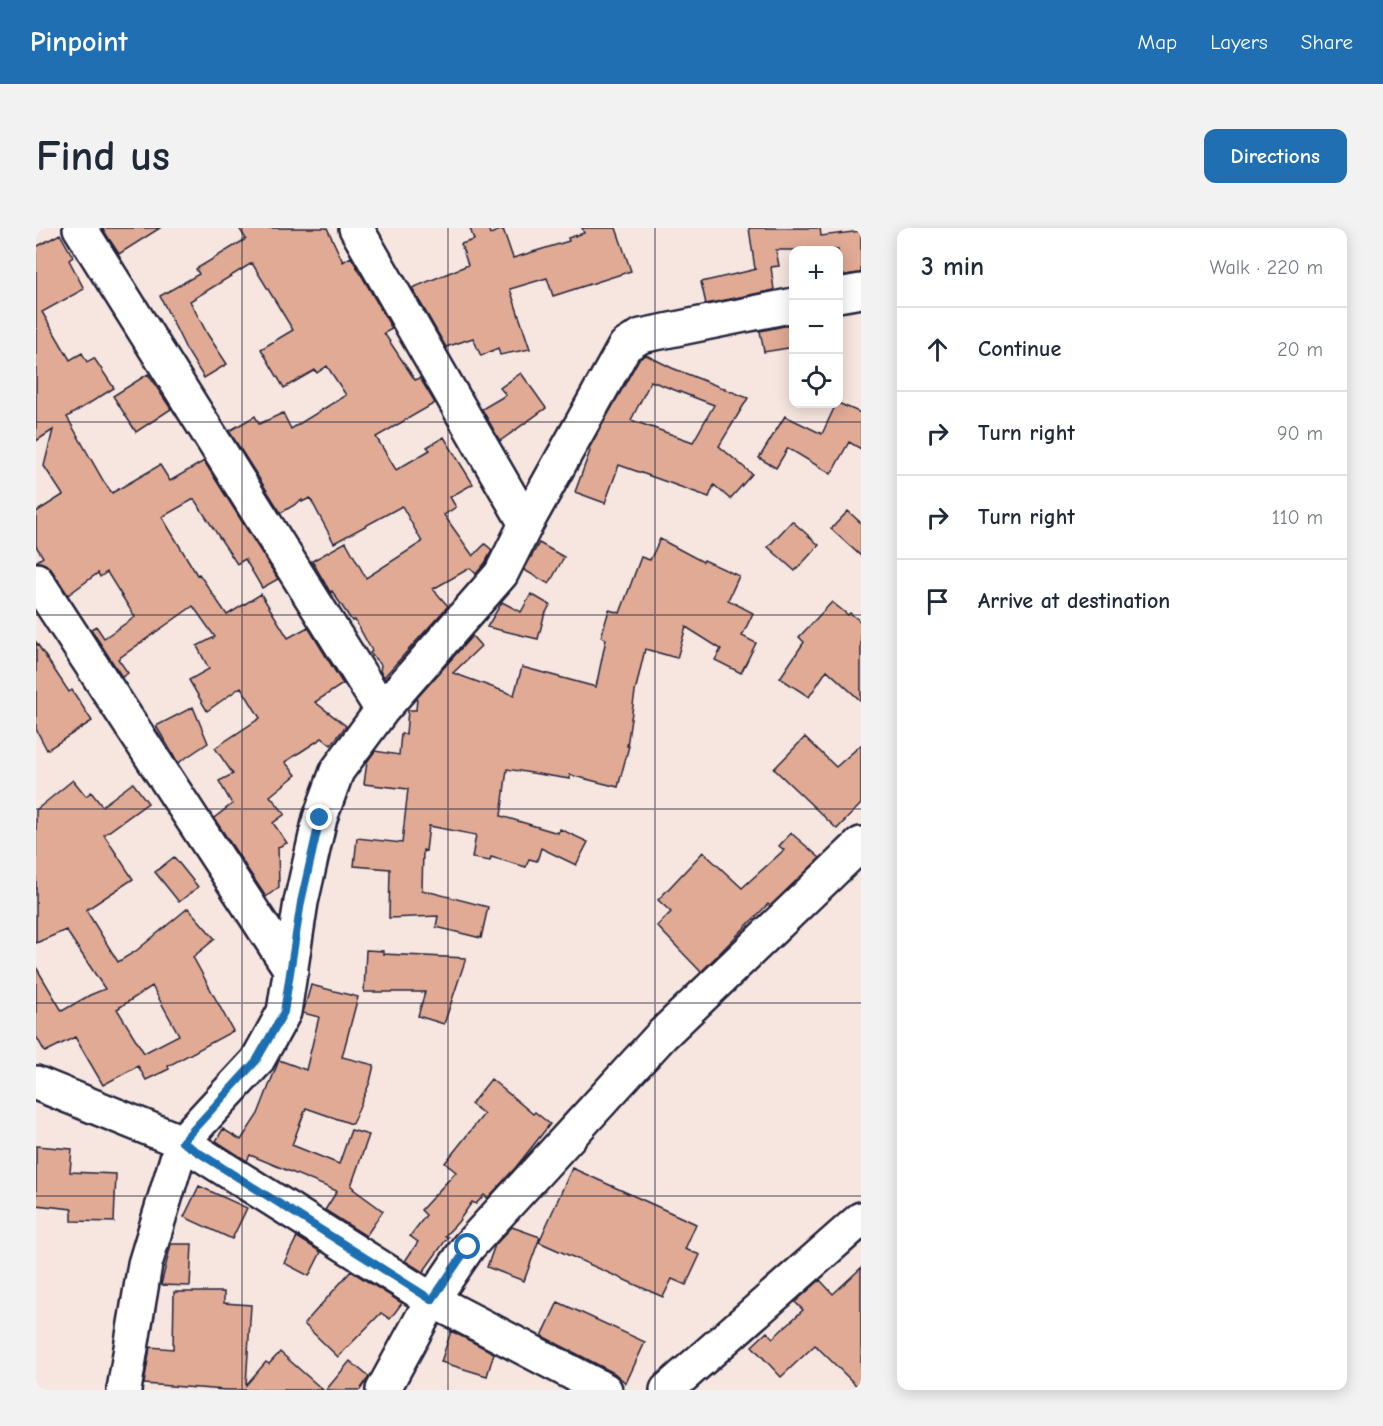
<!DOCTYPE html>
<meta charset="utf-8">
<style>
body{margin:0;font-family:"Comic Neue",sans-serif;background:#f2f2f3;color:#1f2937}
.controls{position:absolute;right:18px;top:18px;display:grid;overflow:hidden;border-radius:12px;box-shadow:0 3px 15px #0003}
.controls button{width:54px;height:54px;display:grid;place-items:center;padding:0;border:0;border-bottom:2px solid #e0e1e3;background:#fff;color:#1f2937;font:30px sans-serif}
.stop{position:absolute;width:18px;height:18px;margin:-14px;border:4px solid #1f6fb2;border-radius:50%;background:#fff}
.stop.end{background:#1f6fb2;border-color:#fff;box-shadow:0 2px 6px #0008}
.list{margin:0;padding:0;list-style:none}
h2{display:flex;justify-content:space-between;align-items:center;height:78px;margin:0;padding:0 24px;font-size:26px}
h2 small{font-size:20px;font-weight:400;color:#747a83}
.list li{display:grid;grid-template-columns:39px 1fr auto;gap:18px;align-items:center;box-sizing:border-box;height:84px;padding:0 24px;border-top:2px solid #e0e1e3}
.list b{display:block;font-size:22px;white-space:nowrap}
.list em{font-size:20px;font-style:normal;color:#747a83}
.icon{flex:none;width:33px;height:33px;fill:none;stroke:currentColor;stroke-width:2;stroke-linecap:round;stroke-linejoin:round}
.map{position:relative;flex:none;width:825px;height:1162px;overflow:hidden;border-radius:12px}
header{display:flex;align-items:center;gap:36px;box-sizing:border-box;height:84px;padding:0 30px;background:#1f6fb2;color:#fff}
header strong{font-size:28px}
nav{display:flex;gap:33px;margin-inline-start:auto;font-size:21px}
.intro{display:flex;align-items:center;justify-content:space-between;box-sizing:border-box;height:144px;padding:0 36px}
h1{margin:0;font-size:42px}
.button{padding:15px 27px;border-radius:12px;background:#1f6fb2;color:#fff;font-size:21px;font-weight:700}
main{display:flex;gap:36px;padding:0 36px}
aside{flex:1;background:#fff;border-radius:12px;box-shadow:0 3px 15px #0003}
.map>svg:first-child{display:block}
.building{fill:#e0aa95;stroke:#22223b;stroke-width:1.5;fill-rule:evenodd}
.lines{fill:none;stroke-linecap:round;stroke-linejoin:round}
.minor-casing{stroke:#22223b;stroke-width:38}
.minor{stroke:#fff;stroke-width:33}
.route{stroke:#1f6fb2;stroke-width:8}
.grid{fill:none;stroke:#22223b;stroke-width:1.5;stroke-opacity:0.55}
</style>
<header>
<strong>Pinpoint</strong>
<nav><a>Map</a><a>Layers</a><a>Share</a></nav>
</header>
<div class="intro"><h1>Find us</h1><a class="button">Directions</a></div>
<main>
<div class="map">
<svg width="825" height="1162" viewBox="0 0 825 1162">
<rect width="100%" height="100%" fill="#f6e6df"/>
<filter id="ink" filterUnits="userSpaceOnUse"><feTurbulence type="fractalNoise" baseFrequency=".0167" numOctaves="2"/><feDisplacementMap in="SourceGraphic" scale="12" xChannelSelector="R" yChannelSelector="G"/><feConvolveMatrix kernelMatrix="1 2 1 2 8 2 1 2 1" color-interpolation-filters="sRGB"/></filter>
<g filter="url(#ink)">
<path class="building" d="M 66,0 L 124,0 L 83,26 Z
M 203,0 L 291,0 L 307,34 L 315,29 L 356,101 L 348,105 L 379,152 L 384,150 L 399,175 L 340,209 L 360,242 L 394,222 L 391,219 L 408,209 L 437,256 L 414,269 L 420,279 L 408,287 L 437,328 L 449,316 L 456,322 L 449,335 L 440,346 L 434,340 L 397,361 L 412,378 L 348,449 L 344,443 L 345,437 L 334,425 L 336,423 L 319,392 L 316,393 L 296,363 L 294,364 L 276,333 L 310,314 L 330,350 L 386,314 L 366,278 L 298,315 L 274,270 L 266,274 L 266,272 L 245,285 L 193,203 L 219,188 L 223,196 L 247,185 L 255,201 L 310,167 L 291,138 L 281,145 L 279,142 L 248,160 L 225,121 L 257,102 L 216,35 L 154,73 L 172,107 L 191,136 L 168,150 L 150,121 L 124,68 L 163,46 L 160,41 L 210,11 Z
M 434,0 L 452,0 L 454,6 L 467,1 L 477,30 L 533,13 L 532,10 L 548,5 L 546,0 L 580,0 L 595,43 L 517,68 L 511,50 L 474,61 L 494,121 L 464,127 L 462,120 L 445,128 L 437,110 L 410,119 L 376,60 L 432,37 L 425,16 L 438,12 Z
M 713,0 L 784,0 L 785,8 L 825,3 L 825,45 L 802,48 L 802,22 L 740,22 L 743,38 L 735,39 L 738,62 L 670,76 L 665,54 L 721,41 L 719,41 Z
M 24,6 L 37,29 L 33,32 L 48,61 L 6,84 L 34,132 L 46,125 L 51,134 L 58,130 L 78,160 L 31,189 L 68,254 L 76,265 L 124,237 L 134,253 L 168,233 L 242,351 L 226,360 L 209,331 L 201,336 L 158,271 L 126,289 L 161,347 L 163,346 L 191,387 L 225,366 L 252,410 L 272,399 L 307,456 L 279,474 L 310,498 L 295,517 L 286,510 L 249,534 L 260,547 L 234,568 L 249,586 L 237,595 L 251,615 L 242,619 L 243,659 L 230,669 L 178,590 L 196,576 L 183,553 L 197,546 L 179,520 L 224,490 L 205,459 L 171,483 L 153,452 L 173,441 L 161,418 L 179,409 L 157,378 L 82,431 L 92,445 L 86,449 L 55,401 L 60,398 L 68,410 L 99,389 L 71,344 L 64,349 L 62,345 L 32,367 L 15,341 L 9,336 L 1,333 L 7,329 L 0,318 L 0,284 L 27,267 L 8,238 L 17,202 L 0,213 L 0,19 Z
M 758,96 L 758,119 L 728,124 L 724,103 Z
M 610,127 L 636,140 L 712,170 L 683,218 L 716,246 L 694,271 L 678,257 L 673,269 L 583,237 L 569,275 L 539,264 L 554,223 L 552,222 L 603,131 ZM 615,153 L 678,177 L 657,214 L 595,192 Z
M 485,145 L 510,180 L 464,213 L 446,181 L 470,167 L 464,160 Z
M 112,146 L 135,181 L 100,204 L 77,168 Z
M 802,175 L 825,185 L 825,221 L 813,214 L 795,246 L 752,220 L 740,240 L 723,230 L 749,188 L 786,206 L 800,176 Z
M 812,283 L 825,295 L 825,328 L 795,301 Z
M 756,293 L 783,317 L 759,343 L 732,319 Z
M 624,311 L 667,334 L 668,332 L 703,348 L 692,372 L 717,385 L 706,408 L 720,415 L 705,445 L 679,432 L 685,421 L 650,399 L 641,430 L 609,421 L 599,464 L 591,518 L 593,518 L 582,559 L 534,547 L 534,551 L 471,541 L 465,588 L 522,605 L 524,601 L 552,614 L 540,637 L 505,620 L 501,633 L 493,631 L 490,639 L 455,629 L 454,633 L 436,630 L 440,607 L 393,598 L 390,623 L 387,622 L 386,662 L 452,679 L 445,710 L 400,699 L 402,688 L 353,690 L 354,641 L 318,638 L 321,610 L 366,615 L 372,561 L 328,556 L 331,534 L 339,523 L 363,527 L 365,506 L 370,506 L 372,482 L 380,482 L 381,470 L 436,408 L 445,418 L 417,445 L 478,467 L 486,439 L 560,459 L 570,411 L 565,409 L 573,382 L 584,385 L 605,329 L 614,332 Z
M 503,315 L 528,329 L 513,356 L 488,342 Z
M 495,366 L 514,377 L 508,388 L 502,411 L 451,399 L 466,374 L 485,384 Z
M 796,374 L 812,387 L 814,385 L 825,394 L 825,473 L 791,442 L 773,469 L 744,450 L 768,414 L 763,409 Z
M 0,414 L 33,464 L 36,462 L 56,493 L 11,522 L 0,501 Z
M 157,479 L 172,515 L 142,535 L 120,498 Z
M 769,509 L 800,539 L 825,517 L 825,576 L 801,601 L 738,541 Z
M 37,552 L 50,568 L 55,564 L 66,578 L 97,555 L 112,575 L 68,607 L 97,651 L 50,682 L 82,734 L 100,723 L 152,680 L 179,711 L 157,729 L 197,803 L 132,838 L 133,841 L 110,852 L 102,838 L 67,857 L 39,809 L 9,824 L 0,808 L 0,739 L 26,783 L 54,767 L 69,761 L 30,702 L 0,715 L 0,582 ZM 116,758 L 143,807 L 108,825 L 81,781 Z
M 755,605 L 784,630 L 734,678 L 732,676 L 665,744 L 621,698 L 635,684 L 622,672 L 667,624 L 706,660 L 748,622 L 743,618 Z
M 138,629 L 162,659 L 143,674 L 119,644 Z
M 330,722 L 347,723 L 347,726 L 430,730 L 408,796 L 382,788 L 389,764 L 328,764 Z
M 275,757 L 322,769 L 306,829 L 338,837 L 334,854 L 316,896 L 270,880 L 256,917 L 303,936 L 315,902 L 333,907 L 315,958 L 318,960 L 317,961 L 347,983 L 330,1008 L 289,982 L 301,963 L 214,927 L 211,933 L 180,913 L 187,901 L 205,912 L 222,886 L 243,832 L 270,842 L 283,789 L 267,785 Z
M 455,851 L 497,886 L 499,884 L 514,896 L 480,939 L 452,970 L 448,967 L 440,976 L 436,974 L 422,994 L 409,1008 L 412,1009 L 387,1044 L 369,1033 L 382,1014 L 374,1008 L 390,987 L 385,982 L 420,944 L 409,935 L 448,886 L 435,876 Z
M 0,918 L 36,921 L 34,944 L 80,946 L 78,994 L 36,993 L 36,981 L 0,977 Z
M 536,940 L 660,996 L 649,1021 L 664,1027 L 650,1057 L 636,1051 L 627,1069 L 503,1014 Z
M 163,958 L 211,980 L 196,1011 L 148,989 Z
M 476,999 L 504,1009 L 488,1053 L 451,1039 L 459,1017 Z
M 261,1009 L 285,1024 L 273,1048 L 248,1035 Z
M 135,1016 L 156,1016 L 154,1058 L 125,1057 Z
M 825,1040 L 825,1162 L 779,1117 L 745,1149 L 716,1118 L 731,1104 L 737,1110 L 767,1082 L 759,1074 L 784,1052 L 797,1066 Z
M 315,1043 L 366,1075 L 354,1091 L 345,1085 L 302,1129 L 268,1096 Z
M 138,1064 L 188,1064 L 188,1075 L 215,1077 L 210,1157 L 230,1134 L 233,1136 L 244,1124 L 287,1162 L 190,1162 L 108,1156 L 114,1119 L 137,1121 Z
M 522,1074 L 609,1114 L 590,1155 L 578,1145 L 506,1108 Z
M 415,1103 L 458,1125 L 451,1148 L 405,1134 Z
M 314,1133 L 333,1149 L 324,1162 L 290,1162 Z"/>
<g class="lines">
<defs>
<path id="minor" d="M 44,0 L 346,482
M 320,0 L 490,296
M 802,67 L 825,63
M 0,352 L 255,742
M 0,855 L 146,914 L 396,1072 L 569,1162
M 88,1162 L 109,1036 L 146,914 L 221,833 L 248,784 L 265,674 L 284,590 L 301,543 L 346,482 L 465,346 L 490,296 L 589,118 L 605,108 L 758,77
M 347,1162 L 396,1072 L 432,1019 L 626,807 L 825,616
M 631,1162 L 825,991"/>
</defs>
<use href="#minor" class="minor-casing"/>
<use href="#minor" class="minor"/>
</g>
</g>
<g class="lines" filter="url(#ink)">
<path class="route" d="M 284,590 L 265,674 L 248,784 L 220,833 L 146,914 L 396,1072 L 432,1019"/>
</g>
<path class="grid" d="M 206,0 L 206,1162M 412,0 L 412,1162M 619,0 L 619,1162M 0,194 L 825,194M 0,387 L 825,387M 0,581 L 825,581M 0,775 L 825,775M 0,968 L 825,968"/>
</svg>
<div class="controls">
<button>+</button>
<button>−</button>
<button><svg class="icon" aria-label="locate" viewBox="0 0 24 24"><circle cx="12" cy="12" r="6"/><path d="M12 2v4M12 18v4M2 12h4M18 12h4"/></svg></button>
</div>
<div class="stop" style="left:432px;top:1019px"></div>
<div class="stop end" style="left:284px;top:590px"></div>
</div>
<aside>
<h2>3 min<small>Walk · 220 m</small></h2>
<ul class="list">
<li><svg class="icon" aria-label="ahead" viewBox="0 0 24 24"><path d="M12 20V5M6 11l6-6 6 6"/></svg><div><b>Continue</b></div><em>20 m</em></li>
<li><svg class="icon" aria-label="right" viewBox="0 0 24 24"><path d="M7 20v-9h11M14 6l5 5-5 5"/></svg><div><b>Turn right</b></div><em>90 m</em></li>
<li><svg class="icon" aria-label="right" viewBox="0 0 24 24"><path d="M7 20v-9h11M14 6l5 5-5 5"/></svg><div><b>Turn right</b></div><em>110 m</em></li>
<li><svg class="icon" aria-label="arrive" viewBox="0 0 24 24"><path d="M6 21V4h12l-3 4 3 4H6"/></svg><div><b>Arrive at destination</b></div></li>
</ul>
</aside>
</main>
